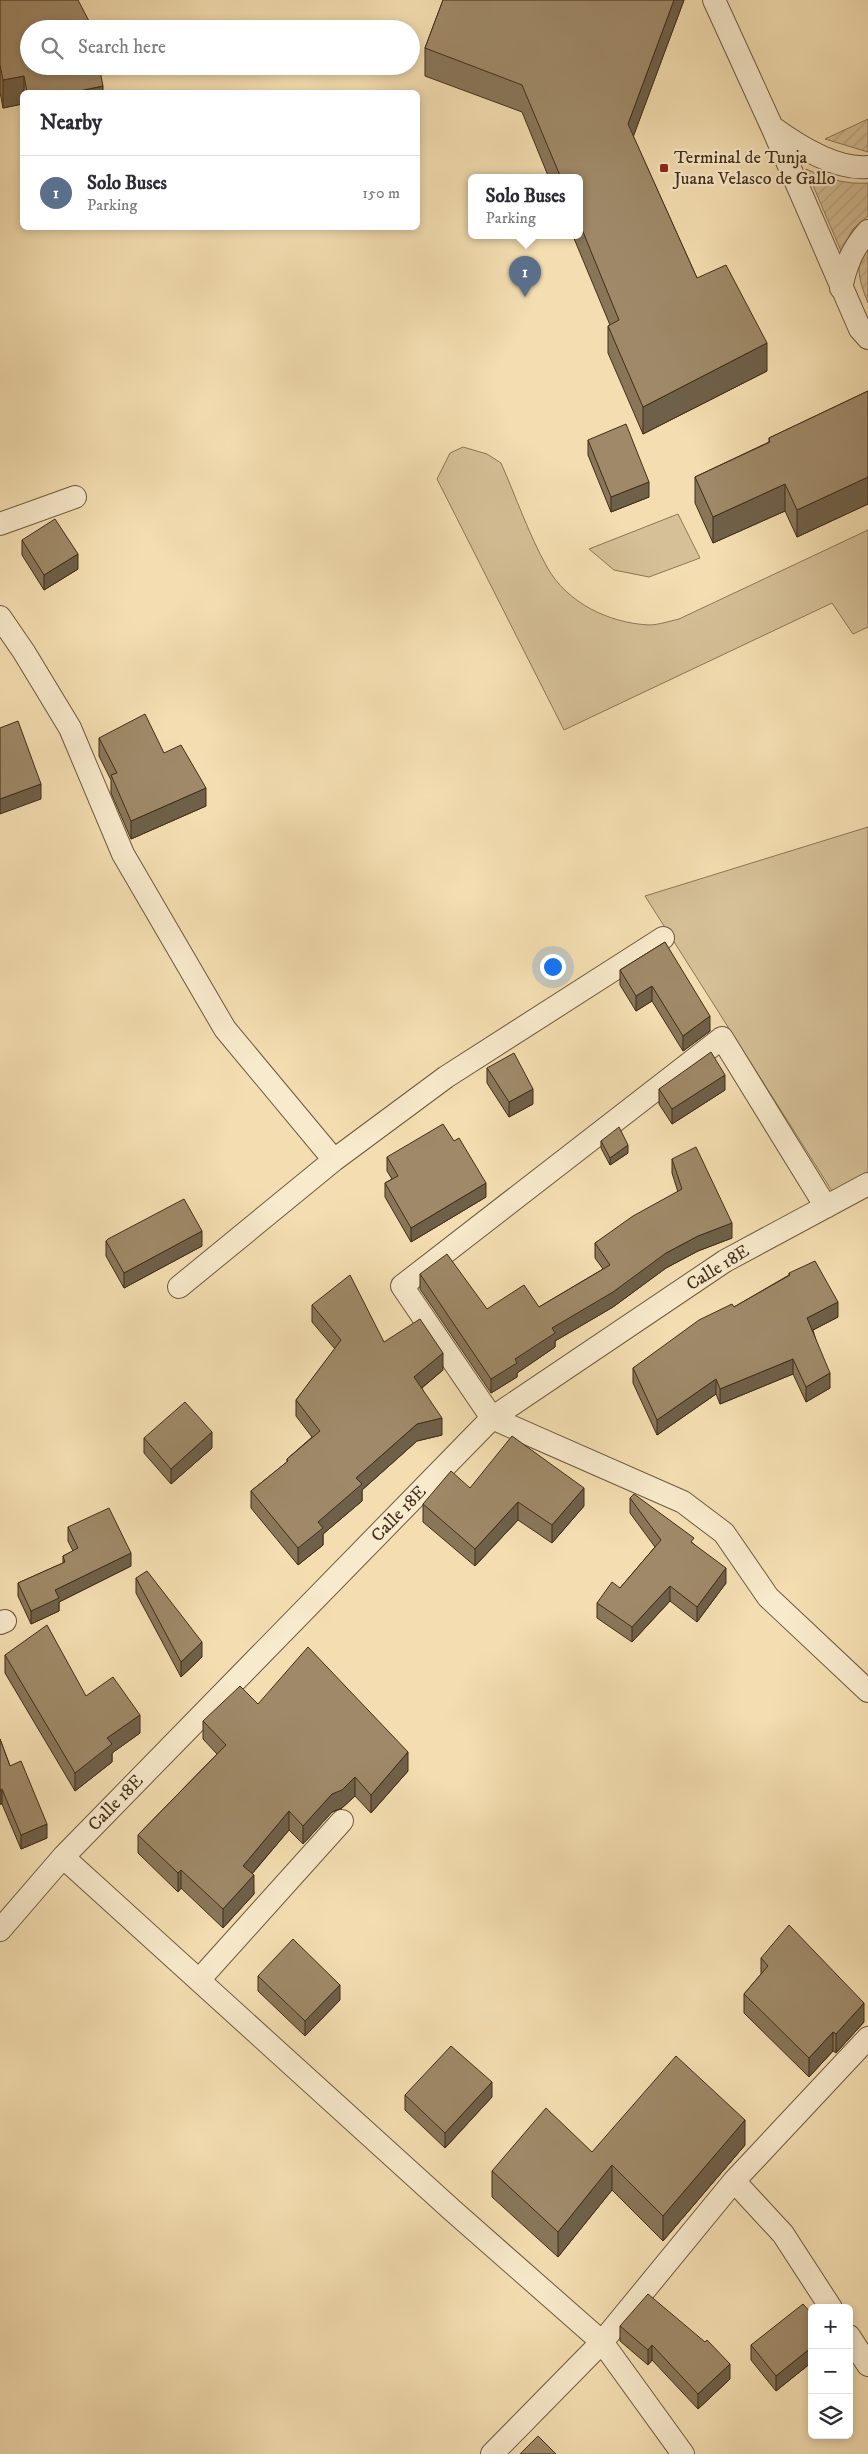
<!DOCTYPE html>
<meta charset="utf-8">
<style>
body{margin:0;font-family:"IM FELL DW Pica",serif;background:#f2f2f3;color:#2b2b33}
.controls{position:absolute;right:15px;bottom:15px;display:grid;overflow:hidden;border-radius:8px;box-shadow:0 2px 8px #0003}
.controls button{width:45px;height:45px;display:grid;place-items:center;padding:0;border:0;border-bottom:1px solid #e1e1e2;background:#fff;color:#2b2b33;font:25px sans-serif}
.you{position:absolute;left:552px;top:966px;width:18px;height:18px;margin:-12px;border:4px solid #fff;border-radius:50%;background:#1a73e8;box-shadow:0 0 0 8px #1a73e833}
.badge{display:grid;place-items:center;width:32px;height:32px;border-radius:50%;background:#1a73e8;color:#fff;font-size:16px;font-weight:700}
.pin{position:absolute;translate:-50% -41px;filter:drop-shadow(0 1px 2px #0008)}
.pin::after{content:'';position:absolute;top:26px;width:18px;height:15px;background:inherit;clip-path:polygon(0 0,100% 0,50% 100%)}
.popup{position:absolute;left:468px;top:174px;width:115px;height:65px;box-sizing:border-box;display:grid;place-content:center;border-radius:8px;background:#fff;filter:drop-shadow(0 1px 4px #0005);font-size:16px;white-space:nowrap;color:#7c7c81}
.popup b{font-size:19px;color:#2b2b33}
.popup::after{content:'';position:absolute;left:50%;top:100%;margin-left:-10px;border:10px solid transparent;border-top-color:#fff}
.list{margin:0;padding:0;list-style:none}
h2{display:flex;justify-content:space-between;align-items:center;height:65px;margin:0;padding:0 20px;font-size:21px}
h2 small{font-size:16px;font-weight:400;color:#7c7c81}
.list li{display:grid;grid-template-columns:32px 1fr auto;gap:15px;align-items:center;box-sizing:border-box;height:75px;padding:0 20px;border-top:1px solid #e1e1e2}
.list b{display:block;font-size:19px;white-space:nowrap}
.list p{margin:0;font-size:16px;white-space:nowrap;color:#7c7c81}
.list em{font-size:16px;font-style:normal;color:#7c7c81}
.icon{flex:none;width:28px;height:28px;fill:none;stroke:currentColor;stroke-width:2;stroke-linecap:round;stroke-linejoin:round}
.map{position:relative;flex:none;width:868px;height:2454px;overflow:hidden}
.search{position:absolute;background:#fff;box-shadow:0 2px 8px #0003;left:20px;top:20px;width:400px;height:55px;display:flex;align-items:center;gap:12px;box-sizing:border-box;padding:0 18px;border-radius:28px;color:#7c7c81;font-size:19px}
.panel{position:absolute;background:#fff;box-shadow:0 2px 8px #0003;left:20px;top:90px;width:400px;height:140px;border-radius:8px}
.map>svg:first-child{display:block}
.grass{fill:#d6c097;stroke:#8c7658}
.garden{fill:url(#garden-furrows);stroke:#8c7658}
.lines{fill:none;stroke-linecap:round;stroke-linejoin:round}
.street-casing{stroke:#6e593f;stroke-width:24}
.street{stroke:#f8eacc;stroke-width:22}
.wall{fill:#897659;stroke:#422d19}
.shaded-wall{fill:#6f6049;stroke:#422d19}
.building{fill:#9f8968;stroke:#422d19}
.poi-dot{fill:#8f2418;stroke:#f8eacc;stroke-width:2}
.labels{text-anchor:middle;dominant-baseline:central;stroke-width:4.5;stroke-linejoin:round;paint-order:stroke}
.poi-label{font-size:18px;fill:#422d19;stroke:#f8eacc;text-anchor:start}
.street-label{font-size:18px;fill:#422d19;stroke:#f8eacc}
</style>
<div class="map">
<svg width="868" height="2454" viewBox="0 0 868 2454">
<defs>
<pattern id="garden-furrows" width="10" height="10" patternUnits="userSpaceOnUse" patternTransform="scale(1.25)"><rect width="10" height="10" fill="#d6c097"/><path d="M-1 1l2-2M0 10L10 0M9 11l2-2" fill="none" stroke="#b9a582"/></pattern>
</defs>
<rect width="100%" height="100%" fill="#f4deb1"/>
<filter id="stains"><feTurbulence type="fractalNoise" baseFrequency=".004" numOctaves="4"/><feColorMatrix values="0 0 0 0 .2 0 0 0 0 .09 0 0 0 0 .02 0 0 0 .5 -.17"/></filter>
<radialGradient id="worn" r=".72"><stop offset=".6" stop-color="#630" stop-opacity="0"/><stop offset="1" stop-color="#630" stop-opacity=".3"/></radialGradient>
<path class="grass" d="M 463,447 L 487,454 L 501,463 C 516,497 529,535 547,567 C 567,603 609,623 649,625 C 658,625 670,621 679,619 L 868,530 L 868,627 L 853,634 L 832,603 L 564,730 L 437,479 L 450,453 Z
M 678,514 L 700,558 L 649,577 L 614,570 L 589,549 Z
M 868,827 L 868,1172 L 832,1191 L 645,896 Z"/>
<path class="garden" d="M 868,119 L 868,152 L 825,139 Z
M 806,169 C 826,178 846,185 868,183 L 868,216 L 853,229 L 841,251 Z
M 868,247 L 868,303 C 861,285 852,263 868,247 Z"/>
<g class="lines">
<defs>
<path id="street" d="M 714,0 L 772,127 L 860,329 L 868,338
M 772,127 C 798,146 835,170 868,167
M 841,288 C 846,265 852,249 868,231
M 0,524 L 75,497
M 0,617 L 24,652 L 70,728 L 123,854 L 225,1029 L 334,1160
M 826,1207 L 722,1038 L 402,1286 L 492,1418 L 683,1502 L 724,1533 L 768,1597 L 868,1691
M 179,1287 L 334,1160 L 446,1077 L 663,938
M 0,1623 L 5,1621
M 63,1857 L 452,2210 L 602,2342 L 683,2454
M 0,1930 L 63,1857 L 492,1418 L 725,1261 L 868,1184
M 199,1980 L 342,1821
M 734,2181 L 783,2234 L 831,2308
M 849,2336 L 868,2365
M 492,2454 L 602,2342 L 734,2181 L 868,2038"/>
</defs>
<use href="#street" class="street-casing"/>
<use href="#street" class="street"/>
</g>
<path class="wall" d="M 0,0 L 103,92 L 22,92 L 22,104 L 3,108 L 0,92 Z
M 443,0 L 684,0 L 633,136 L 697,278 L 767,371 L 643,434 L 608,353 L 608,326 L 610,325 L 573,236 L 579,236 L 579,178 L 549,178 L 522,112 L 425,76 L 425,48 Z
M 868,391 L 868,504 L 797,537 L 785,511 L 713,543 L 695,503 L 695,477 L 769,442 L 769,438 Z
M 588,440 L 649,497 L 611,512 L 588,455 Z
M 22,540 L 78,569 L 44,590 L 22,555 Z
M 99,738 L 164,753 L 206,806 L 131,839 L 111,793 L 111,780 L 99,756 Z
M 665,942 L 710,1031 L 683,1051 L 652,1001 L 636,1011 L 620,985 L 620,970 Z
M 487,1068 L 533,1104 L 509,1117 L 487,1083 Z
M 659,1089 L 725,1090 L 672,1124 L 659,1104 Z
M 601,1141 L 628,1153 L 610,1165 L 601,1148 Z
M 387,1157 L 486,1197 L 411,1242 L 385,1197 L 385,1183 L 392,1179 L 387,1171 Z
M 672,1159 L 732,1238 L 698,1251 L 666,1268 L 613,1307 L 555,1341 L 555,1347 L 517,1373 L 517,1377 L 491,1393 L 420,1289 L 420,1274 L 487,1309 L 539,1307 L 603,1269 L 595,1258 L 595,1243 L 678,1192 L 672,1173 Z
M 106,1241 L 202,1246 L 124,1288 L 106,1256 Z
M 789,1273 L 838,1317 L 813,1330 L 830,1388 L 806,1402 L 793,1374 L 720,1404 L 716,1394 L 657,1435 L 633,1383 L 633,1368 L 734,1307 L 789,1275 Z
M 312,1305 L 384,1342 L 443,1370 L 422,1388 L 442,1435 L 417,1441 L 362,1490 L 362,1501 L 323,1534 L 323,1545 L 298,1565 L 251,1508 L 251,1491 L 287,1462 L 287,1459 L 312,1437 L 296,1416 L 296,1400 L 335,1349 L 312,1322 Z
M 144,1438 L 212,1448 L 171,1484 L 144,1453 Z
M 470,1488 L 584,1506 L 552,1543 L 518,1520 L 475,1566 L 423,1522 L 423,1504 Z
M 630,1498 L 694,1544 L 726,1583 L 697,1622 L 670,1601 L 632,1642 L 597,1618 L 597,1603 L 620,1588 L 655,1547 L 630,1513 Z
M 68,1527 L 131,1566 L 59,1602 L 59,1611 L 31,1624 L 18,1596 L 18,1583 L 63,1563 L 63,1556 L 73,1551 L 68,1541 Z
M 136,1578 L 202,1657 L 181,1677 L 136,1593 Z
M 5,1655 L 86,1696 L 140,1733 L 112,1753 L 112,1762 L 75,1791 L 5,1673 Z
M 258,1704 L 408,1771 L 371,1813 L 355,1796 L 342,1808 L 332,1812 L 303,1844 L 289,1830 L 252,1874 L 254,1894 L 223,1928 L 181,1888 L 178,1892 L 138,1853 L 138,1835 L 217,1754 L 203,1739 L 203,1721 Z
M 0,1739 L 10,1766 L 47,1838 L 21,1849 L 2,1804 L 0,1804 Z
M 761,1958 L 864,2022 L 836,2053 L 833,2051 L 809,2077 L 744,2013 L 744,1994 L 761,1974 Z
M 258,1976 L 340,2000 L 305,2036 L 258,1991 Z
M 405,2095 L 492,2097 L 445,2148 L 405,2110 Z
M 745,2145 L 663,2241 L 612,2190 L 558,2257 L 492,2197 L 492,2171 L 592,2152 Z
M 812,2314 L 812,2362 L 776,2391 L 751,2360 L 751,2345 Z
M 620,2326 L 730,2379 L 698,2409 L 652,2360 L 648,2365 L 620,2341 Z"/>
<path class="shaded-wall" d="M 674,0 L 684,0 L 628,151 L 628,124 Z
M 24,76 L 24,92 L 22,92 L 22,104 L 3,108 L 3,80 Z
M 103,86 L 103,92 L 74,92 Z
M 767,343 L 767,371 L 643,434 L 643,407 Z
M 868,477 L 868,504 L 797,537 L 797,510 Z
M 649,482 L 649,497 L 611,512 L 611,497 Z
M 785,484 L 785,511 L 713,543 L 713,517 Z
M 78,554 L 78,569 L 44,590 L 44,575 Z
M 41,784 L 41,799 L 0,814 L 0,799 Z
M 206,788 L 206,806 L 131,839 L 131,821 Z
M 652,986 L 652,1001 L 636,1011 L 636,996 Z
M 710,1016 L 710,1031 L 683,1051 L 683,1036 Z
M 725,1075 L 725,1090 L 672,1124 L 672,1109 Z
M 533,1089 L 533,1104 L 509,1117 L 509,1102 Z
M 628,1145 L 628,1153 L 610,1165 L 610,1158 Z
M 486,1183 L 486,1197 L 411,1242 L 411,1228 Z
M 732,1223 L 732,1238 L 698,1251 L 666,1268 L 613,1307 L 555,1341 L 555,1347 L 517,1373 L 517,1377 L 491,1393 L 491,1379 L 552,1328 L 666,1253 L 698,1236 Z
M 202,1231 L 202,1246 L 124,1288 L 124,1273 Z
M 838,1302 L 838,1317 L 807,1333 L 807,1318 Z
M 443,1353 L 443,1370 L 414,1394 L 414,1377 Z
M 793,1359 L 793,1374 L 720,1404 L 720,1389 Z
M 830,1373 L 830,1388 L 806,1402 L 806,1387 Z
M 716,1379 L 716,1394 L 657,1435 L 657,1420 Z
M 442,1418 L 442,1435 L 417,1441 L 362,1490 L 362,1501 L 323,1534 L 323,1545 L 298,1565 L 298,1548 L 318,1522 L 356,1478 L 417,1424 Z
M 212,1432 L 212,1448 L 171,1484 L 171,1469 Z
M 584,1488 L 584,1506 L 552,1543 L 552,1525 Z
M 518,1502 L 518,1520 L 475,1566 L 475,1549 Z
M 131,1553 L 131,1566 L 59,1602 L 59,1611 L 31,1624 L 31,1611 L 55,1590 Z
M 726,1568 L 726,1583 L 697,1622 L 697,1607 Z
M 670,1586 L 670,1601 L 632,1642 L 632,1627 Z
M 202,1642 L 202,1657 L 181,1677 L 181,1662 Z
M 140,1715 L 140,1733 L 112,1753 L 112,1762 L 75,1791 L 75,1773 L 107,1738 Z
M 408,1752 L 408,1771 L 371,1813 L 371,1795 Z
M 355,1777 L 355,1796 L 342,1808 L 332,1812 L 303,1844 L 303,1826 L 332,1794 Z
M 2,1789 L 2,1804 L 0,1804 L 0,1790 Z
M 289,1811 L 289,1830 L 243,1884 L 243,1866 Z
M 47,1824 L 47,1838 L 21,1849 L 21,1835 Z
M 181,1870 L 181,1888 L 178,1892 L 178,1873 Z
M 254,1875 L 254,1894 L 223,1928 L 223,1909 Z
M 340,1985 L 340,2000 L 305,2036 L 305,2021 Z
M 864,2003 L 864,2022 L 836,2053 L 836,2034 Z
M 833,2032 L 833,2051 L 809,2077 L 809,2058 Z
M 492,2082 L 492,2097 L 445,2148 L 445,2133 Z
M 745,2120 L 745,2145 L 663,2241 L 663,2216 Z
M 612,2165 L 612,2190 L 558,2257 L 558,2232 Z
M 652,2345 L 652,2360 L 648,2365 L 648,2350 Z
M 812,2347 L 812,2362 L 776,2391 L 776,2376 Z
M 730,2364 L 730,2379 L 698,2409 L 698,2394 Z"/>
<path class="building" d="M 0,0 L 78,0 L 90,23 L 91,29 L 29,29 L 29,66 L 99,66 L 103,86 L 74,92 L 27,92 L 24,76 L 3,80 L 0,65 Z
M 443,0 L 674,0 L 628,124 L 697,278 L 726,265 L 767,343 L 643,407 L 608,326 L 619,320 L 579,222 L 579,178 L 561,178 L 522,85 L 425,48 Z
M 868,391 L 868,477 L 797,510 L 785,484 L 713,517 L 695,477 L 770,442 L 769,438 Z
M 626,424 L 649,482 L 611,497 L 588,440 Z
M 55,519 L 78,554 L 44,575 L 22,540 Z
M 145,714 L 164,753 L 181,745 L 206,788 L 131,821 L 111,775 L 117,773 L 99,738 Z
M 18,721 L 41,784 L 0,799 L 0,728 Z
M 665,942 L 710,1016 L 683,1036 L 652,986 L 636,996 L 620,970 Z
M 711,1052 L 725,1075 L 672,1109 L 659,1089 Z
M 514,1053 L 533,1089 L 509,1102 L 487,1068 Z
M 443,1124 L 454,1141 L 459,1138 L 486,1183 L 411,1228 L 385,1183 L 398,1176 L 387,1157 Z
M 619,1127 L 628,1145 L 610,1158 L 601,1141 Z
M 696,1147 L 732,1223 L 698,1236 L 666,1253 L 613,1292 L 552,1328 L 555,1333 L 515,1359 L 517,1363 L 491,1379 L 420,1274 L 447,1254 L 487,1309 L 524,1285 L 539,1307 L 610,1265 L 595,1243 L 633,1216 L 682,1189 L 672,1159 Z
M 184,1199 L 202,1231 L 124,1273 L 106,1241 L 108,1239 Z
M 815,1261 L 838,1302 L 807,1318 L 830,1373 L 806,1387 L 793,1359 L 720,1389 L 716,1379 L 657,1420 L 633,1368 L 699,1320 L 732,1304 L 734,1307 L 790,1275 L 789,1273 Z
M 350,1275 L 384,1342 L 420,1319 L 443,1353 L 414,1377 L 442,1418 L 417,1424 L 356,1478 L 362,1484 L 318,1522 L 323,1528 L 298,1548 L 251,1491 L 288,1461 L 287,1459 L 320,1431 L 296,1400 L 341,1340 L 312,1305 Z
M 185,1402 L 212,1432 L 171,1469 L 144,1438 Z
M 512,1436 L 584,1488 L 552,1525 L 518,1502 L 475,1549 L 423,1504 L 451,1471 L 470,1488 Z
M 634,1494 L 694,1538 L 691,1542 L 726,1568 L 697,1607 L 670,1586 L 632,1627 L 597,1603 L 612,1582 L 620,1588 L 661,1540 L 630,1498 Z
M 109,1508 L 131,1553 L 55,1590 L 59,1598 L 31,1611 L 18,1583 L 65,1562 L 63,1556 L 78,1548 L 68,1527 Z
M 147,1571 L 202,1642 L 181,1662 L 136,1578 Z
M 47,1625 L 86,1696 L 113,1677 L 140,1715 L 107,1738 L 112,1744 L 75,1773 L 5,1655 Z
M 308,1647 L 408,1752 L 371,1795 L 355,1777 L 342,1790 L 332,1794 L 303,1826 L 289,1811 L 243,1866 L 254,1875 L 223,1909 L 181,1870 L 178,1873 L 138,1835 L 226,1745 L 203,1721 L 240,1686 L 258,1704 Z
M 0,1739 L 10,1766 L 21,1761 L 47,1824 L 21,1835 L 2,1789 L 0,1790 Z
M 789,1925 L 864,2003 L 836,2034 L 833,2032 L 809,2058 L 744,1994 L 768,1966 L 761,1958 Z
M 293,1939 L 340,1985 L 305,2021 L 258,1976 Z
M 451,2046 L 492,2082 L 445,2133 L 405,2095 Z
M 676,2056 L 745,2120 L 663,2216 L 612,2165 L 558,2232 L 492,2171 L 546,2108 L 592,2152 Z
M 648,2294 L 705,2342 L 707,2340 L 730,2364 L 698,2394 L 652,2345 L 648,2350 L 620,2326 Z
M 803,2304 L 812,2314 L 812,2347 L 776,2376 L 751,2345 Z
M 538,2436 L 556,2454 L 520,2454 Z"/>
<rect class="poi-dot" x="659" y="163" width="10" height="10" rx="2.5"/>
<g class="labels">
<g class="poi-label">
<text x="674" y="158">Terminal de Tunja<tspan x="674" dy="21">Juana Velasco de Gallo</tspan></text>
</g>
<g class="street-label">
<text transform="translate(718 1268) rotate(-32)">Calle 18E</text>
<text transform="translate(399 1514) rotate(-46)">Calle 18E</text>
<text transform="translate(116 1803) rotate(-46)">Calle 18E</text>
</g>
</g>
<rect width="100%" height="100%" filter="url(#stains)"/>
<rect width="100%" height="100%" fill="url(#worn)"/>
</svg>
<div class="controls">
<button>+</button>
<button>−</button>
<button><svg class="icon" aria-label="layers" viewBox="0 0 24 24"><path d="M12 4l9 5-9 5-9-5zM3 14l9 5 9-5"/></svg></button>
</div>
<div class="you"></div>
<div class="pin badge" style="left:525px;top:297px;background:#5c6f8a">1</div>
<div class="popup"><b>Solo Buses</b>Parking</div>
<div class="search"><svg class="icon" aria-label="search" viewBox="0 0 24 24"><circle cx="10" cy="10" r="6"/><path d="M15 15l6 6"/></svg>Search here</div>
<section class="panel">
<h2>Nearby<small></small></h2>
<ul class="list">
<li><span class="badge" style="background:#5c6f8a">1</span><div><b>Solo Buses</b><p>Parking</p></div><em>150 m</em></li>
</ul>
</section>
</div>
